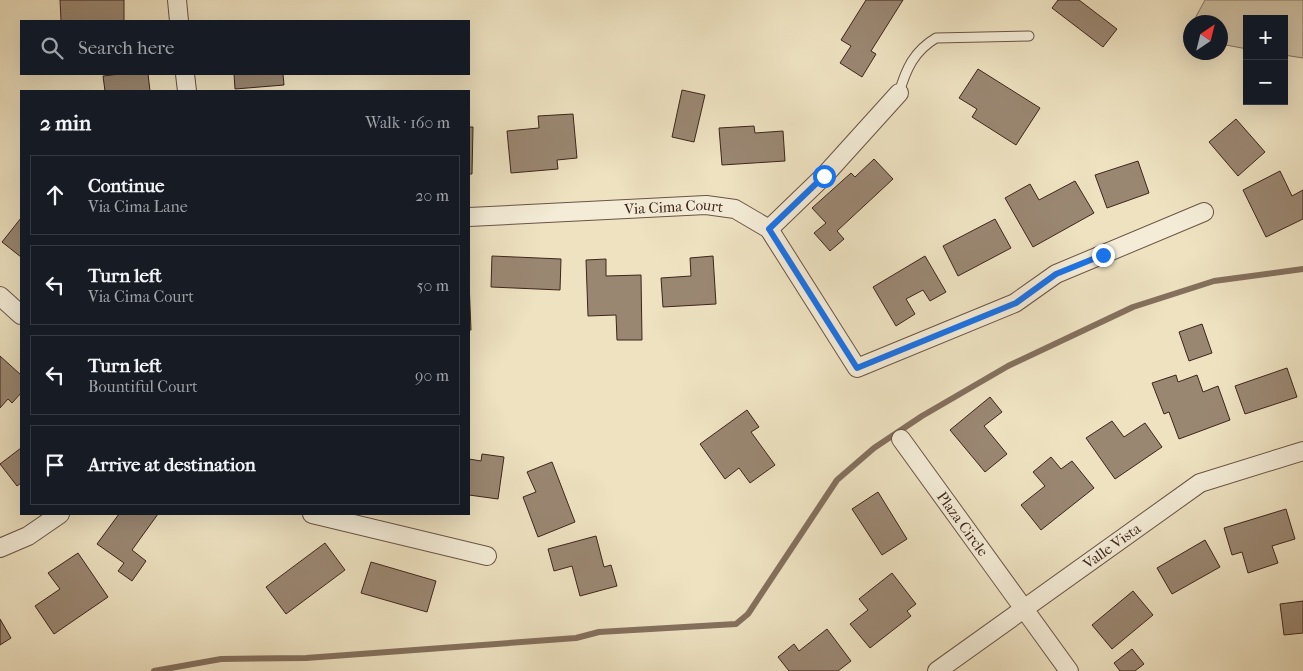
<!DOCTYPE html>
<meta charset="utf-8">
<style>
body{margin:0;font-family:"IM FELL French Canon",serif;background:#20242c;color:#f1f3f6}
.controls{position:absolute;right:15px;top:15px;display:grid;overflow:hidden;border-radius:0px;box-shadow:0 5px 20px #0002}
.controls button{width:45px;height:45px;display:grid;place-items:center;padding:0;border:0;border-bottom:1px solid #363941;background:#171b24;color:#f1f3f6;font:25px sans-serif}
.compass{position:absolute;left:1183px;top:15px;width:45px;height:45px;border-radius:50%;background:#171b24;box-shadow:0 5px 20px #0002;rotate:35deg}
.stop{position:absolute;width:15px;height:15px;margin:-11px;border:4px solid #1a73e8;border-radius:50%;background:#fff}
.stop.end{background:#1a73e8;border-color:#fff;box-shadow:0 1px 5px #0008}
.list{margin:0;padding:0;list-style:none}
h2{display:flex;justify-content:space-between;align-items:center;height:65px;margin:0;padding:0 20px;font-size:21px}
h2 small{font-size:16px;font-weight:400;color:#9ea1a6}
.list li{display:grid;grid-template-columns:32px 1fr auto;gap:15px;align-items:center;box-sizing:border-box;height:80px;margin:0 10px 10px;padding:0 10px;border:1px solid #363941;border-radius:0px}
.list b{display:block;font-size:19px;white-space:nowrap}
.list p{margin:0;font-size:16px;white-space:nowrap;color:#9ea1a6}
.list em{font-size:16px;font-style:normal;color:#9ea1a6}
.icon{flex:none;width:28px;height:28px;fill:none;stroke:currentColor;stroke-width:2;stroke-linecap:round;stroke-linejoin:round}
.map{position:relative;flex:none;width:1303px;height:671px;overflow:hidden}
.search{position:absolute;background:#171b24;box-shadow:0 5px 20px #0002;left:20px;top:20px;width:450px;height:55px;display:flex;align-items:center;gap:12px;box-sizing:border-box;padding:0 18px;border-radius:0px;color:#9ea1a6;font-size:19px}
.panel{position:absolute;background:#171b24;box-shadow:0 5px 20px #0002;left:20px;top:90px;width:450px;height:425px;border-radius:0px}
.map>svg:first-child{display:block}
.green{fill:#d0c2a5;stroke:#877460}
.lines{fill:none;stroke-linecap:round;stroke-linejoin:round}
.stream{stroke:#84705d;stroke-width:6}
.building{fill:#9a8772;stroke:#3e251c}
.lane-casing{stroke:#6a5445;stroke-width:11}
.street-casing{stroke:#6a5445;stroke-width:20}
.lane{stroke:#f4ecd7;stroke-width:9}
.street{stroke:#f4ecd7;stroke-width:18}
.route{stroke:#1a73e8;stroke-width:6}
.labels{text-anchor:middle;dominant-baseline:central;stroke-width:4;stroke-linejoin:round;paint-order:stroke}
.street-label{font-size:15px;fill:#3e251c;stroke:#f4ecd7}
</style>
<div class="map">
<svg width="1303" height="671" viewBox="0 0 1303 671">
<rect width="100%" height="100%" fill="#eee2c1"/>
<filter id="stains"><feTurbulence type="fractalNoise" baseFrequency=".004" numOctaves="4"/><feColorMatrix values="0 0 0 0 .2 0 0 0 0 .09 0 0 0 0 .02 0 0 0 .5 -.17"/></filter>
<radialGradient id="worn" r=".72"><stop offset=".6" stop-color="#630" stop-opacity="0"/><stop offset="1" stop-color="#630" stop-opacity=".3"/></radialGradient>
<path class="green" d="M 1205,0 L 1303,0 L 1303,58 L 1284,55 L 1284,19 L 1247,19 L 1247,49 L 1221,44 L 1220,22 L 1193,22 Z"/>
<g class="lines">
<path class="stream" d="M 154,671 L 221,659 L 306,658 L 576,638 L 599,632 L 736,624 L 748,614 L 837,480 L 874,448 L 922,416 L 1008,366 L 1133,307 L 1214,281 L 1303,269"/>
</g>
<path class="building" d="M 60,0 L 124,0 L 124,21 L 61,21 Z
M 866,0 L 903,0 L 871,51 L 876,54 L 862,77 L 840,63 L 851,46 L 841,40 Z
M 1058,0 L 1079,0 L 1117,29 L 1103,47 L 1052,8 Z
M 978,69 L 1040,108 L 1016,145 L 972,117 L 977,109 L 959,98 Z
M 120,74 L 148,74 L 150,91 L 105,91 L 103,76 Z
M 234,74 L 283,74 L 284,85 L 235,89 Z
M 682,90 L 705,95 L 694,142 L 672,137 Z
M 573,114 L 577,158 L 557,160 L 558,169 L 511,173 L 507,131 L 539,128 L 538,116 Z
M 1236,119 L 1265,152 L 1238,176 L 1209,142 Z
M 754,126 L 755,133 L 783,131 L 785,161 L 722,165 L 719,128 Z
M 469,127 L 473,127 L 472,174 L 469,174 Z
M 874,159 L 893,179 L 837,231 L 844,239 L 830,251 L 814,233 L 826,223 L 812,208 L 851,173 L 855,177 Z
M 1138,161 L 1149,193 L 1107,208 L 1095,175 Z
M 1280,171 L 1292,196 L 1303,190 L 1303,219 L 1266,237 L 1243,190 Z
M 1075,181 L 1094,213 L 1033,247 L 1005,198 L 1030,184 L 1039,200 Z
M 21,218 L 21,257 L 2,242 Z
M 995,219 L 1011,248 L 958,276 L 943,246 Z
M 492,256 L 561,259 L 560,290 L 491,287 Z
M 713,256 L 716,304 L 663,307 L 661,278 L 691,276 L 690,258 Z
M 925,256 L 946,292 L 930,301 L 923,290 L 906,299 L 915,314 L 896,326 L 873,287 Z
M 606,259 L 606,276 L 641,275 L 642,340 L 617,340 L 616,315 L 588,316 L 586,260 Z
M 469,281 L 471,330 L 469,330 Z
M 1202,324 L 1212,353 L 1189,361 L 1179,332 Z
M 0,356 L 21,375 L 21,393 L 12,403 L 8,399 L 0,408 Z
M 1287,368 L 1297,397 L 1245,414 L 1235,386 Z
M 1176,375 L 1178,382 L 1197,375 L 1203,392 L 1218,386 L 1230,420 L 1179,439 L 1169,412 L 1164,414 L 1152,383 Z
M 990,397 L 1002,412 L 984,426 L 1007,454 L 985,472 L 950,430 Z
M 747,410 L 759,427 L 751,432 L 775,465 L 750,483 L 739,468 L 725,479 L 700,444 Z
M 1112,421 L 1124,437 L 1145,423 L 1162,447 L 1115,479 L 1086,438 Z
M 21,448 L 21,483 L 17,486 L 0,464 Z
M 482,454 L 504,457 L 498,499 L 469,495 L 469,459 L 481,461 Z
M 1051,457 L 1061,469 L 1072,461 L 1094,488 L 1041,530 L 1021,505 L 1045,486 L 1033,472 Z
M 552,462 L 575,522 L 538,537 L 523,497 L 536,492 L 527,472 Z
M 878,492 L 907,539 L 882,555 L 852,509 Z
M 1286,509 L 1295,539 L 1272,546 L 1278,563 L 1248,573 L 1242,552 L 1232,555 L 1224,528 Z
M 119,514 L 158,514 L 132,550 L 146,561 L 132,581 L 118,571 L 124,563 L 97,544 Z
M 596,536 L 604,567 L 611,565 L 617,586 L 580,596 L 572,566 L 554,571 L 548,549 Z
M 1205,540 L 1220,567 L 1172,594 L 1157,568 Z
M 325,543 L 345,570 L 286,614 L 266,587 Z
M 78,553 L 108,597 L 54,634 L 35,606 L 60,589 L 48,573 Z
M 371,562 L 436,581 L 427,612 L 361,593 Z
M 892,573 L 916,604 L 907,611 L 911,616 L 870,648 L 850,624 L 868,610 L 859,599 Z
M 1133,591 L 1153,615 L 1112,649 L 1092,625 Z
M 1303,601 L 1303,633 L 1284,635 L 1280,604 Z
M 0,619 L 11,638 L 0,645 Z
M 827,629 L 851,661 L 838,671 L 789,671 L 778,657 L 794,644 L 799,651 Z
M 1132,649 L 1144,664 L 1135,671 L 1120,671 L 1114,663 Z"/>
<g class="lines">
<defs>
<path id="lane" d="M 899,93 C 906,69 914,51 936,38 L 1029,36"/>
<g id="street">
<path d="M 177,0 L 179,21"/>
<path d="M 185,74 L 187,91"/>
<path id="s1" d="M 469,217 L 706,205 L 735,209 L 769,229 L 857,368 L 1015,303 L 1056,274 L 1204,212"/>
<path d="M 769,229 L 824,176 L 899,93"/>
<path d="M 0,296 L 21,315"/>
<path id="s2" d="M 901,439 L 1069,671"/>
<path d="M 312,514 L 487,556"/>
<path d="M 0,548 L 28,536 L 60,514"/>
<path id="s3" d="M 937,671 L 1200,483 L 1303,451"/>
</g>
</defs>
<use href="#lane" class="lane-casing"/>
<use href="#street" class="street-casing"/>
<use href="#lane" class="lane"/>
<use href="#street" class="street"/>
</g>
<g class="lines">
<path class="route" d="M 824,176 L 769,229 L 857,368 L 1016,303 L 1056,274 L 1103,255"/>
</g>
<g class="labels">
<g class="street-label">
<text stroke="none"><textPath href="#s1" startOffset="205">Via Cima Court</textPath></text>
<text stroke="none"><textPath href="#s2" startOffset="105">Plaza Circle</textPath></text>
<text stroke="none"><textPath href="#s3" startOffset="215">Valle Vista</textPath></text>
</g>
</g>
<rect width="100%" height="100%" filter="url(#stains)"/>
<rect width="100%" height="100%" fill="url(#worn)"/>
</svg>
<div class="controls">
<button>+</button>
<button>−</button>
</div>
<svg class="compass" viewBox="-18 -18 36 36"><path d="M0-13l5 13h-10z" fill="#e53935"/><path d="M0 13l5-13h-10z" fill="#9ea1a6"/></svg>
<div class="stop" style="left:824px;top:176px"></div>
<div class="stop end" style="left:1103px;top:255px"></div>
<div class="search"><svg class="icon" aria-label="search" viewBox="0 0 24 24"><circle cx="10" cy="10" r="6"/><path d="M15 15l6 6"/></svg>Search here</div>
<section class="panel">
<h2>2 min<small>Walk · 160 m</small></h2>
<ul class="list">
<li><svg class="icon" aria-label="ahead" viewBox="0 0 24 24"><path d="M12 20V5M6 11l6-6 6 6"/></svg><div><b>Continue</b><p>Via Cima Lane</p></div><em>20 m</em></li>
<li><svg class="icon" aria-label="left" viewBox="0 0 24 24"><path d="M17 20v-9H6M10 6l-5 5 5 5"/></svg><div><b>Turn left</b><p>Via Cima Court</p></div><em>50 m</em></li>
<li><svg class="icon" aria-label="left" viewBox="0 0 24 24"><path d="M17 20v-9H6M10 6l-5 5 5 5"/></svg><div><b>Turn left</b><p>Bountiful Court</p></div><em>90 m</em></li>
<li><svg class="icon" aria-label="arrive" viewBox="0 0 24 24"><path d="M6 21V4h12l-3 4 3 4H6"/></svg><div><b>Arrive at destination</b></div></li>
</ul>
</section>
</div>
